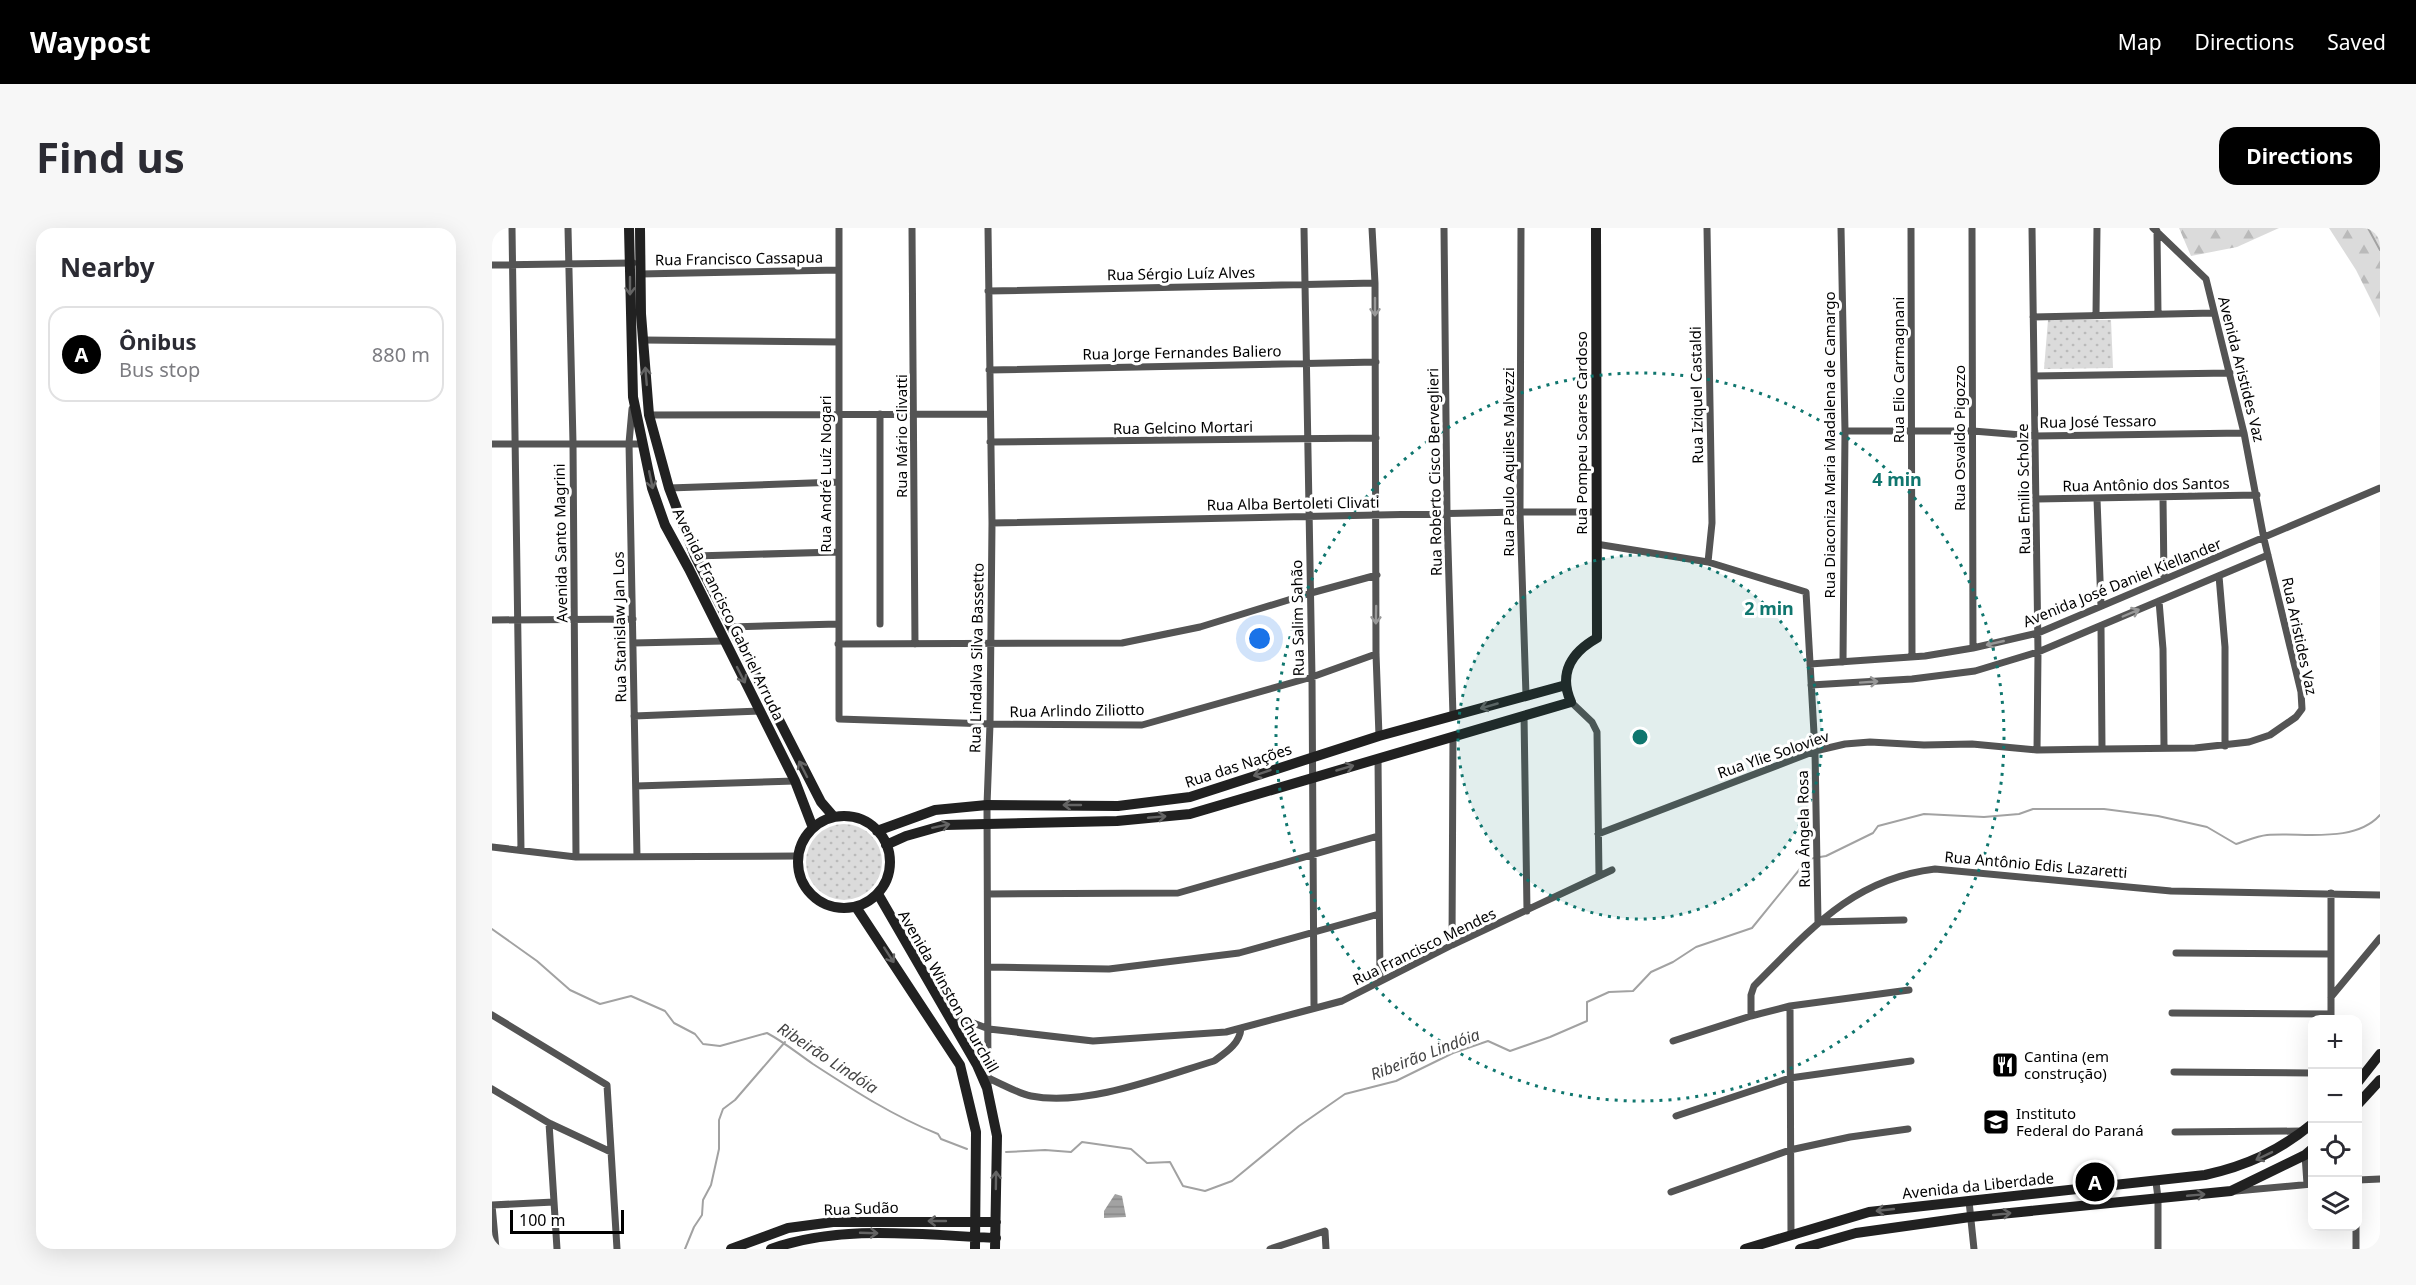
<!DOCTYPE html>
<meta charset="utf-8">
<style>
body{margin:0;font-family:"Noto Sans",sans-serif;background:#f7f7f7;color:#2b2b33}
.controls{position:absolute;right:18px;bottom:18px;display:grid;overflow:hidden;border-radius:12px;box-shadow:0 6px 24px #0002}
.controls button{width:54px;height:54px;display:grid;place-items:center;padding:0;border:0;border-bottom:2px solid #e1e1e2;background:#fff;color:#2b2b33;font:30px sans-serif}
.scale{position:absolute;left:18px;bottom:15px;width:114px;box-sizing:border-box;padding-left:6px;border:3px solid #000;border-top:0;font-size:16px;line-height:21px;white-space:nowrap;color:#000;-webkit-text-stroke:4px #fff;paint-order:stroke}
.you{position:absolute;left:768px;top:411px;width:21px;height:21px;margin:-15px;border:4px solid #fff;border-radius:50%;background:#1a73e8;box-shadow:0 0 0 9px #1a73e833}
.badge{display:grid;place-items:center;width:39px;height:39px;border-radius:50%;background:#000;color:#fff;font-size:20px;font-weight:700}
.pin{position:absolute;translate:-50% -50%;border:3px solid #fff;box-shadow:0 2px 6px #0006}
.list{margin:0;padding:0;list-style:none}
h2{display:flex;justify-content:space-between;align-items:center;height:78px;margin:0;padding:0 24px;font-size:26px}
h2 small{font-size:20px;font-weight:400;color:#7c7c81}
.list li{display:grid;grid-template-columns:39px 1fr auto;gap:18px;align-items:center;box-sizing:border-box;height:96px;margin:0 12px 12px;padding:0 12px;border:2px solid #e1e1e2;border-radius:18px}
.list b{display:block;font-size:22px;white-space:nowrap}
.list p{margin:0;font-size:20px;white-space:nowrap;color:#7c7c81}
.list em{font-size:20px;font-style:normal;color:#7c7c81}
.icon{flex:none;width:33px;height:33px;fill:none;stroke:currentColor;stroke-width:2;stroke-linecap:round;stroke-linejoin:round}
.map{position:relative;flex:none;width:1888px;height:1021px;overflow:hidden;border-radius:18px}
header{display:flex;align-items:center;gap:36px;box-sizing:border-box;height:84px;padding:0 30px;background:#000;color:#fff}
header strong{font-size:28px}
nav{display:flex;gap:33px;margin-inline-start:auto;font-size:21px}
.intro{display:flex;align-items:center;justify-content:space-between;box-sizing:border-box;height:144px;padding:0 36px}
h1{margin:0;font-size:42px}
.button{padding:15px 27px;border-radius:18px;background:#000;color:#fff;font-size:21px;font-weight:700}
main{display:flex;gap:36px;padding:0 36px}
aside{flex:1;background:#fff;border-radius:18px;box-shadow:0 6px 24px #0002}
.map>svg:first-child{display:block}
.grass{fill:url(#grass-dots)}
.forest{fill:url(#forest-firs)}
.water{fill:url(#water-rules)}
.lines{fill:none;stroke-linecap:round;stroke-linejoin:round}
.stream{stroke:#a2a2a2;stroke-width:2}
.street{stroke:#545454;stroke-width:7}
.secondary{stroke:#212121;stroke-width:10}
.oneway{stroke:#646464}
.oneway2{stroke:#989898}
.ring{fill:none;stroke:#0f766e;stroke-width:3;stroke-dasharray:3 6}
.labels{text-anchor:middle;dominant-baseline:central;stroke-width:6;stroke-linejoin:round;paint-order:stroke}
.street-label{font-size:15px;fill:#000;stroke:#fff}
.poi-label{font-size:15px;fill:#000;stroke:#fff;text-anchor:start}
.water-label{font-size:16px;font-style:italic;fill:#434343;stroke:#fff}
.centre{fill:#0f766e;stroke:#fff;stroke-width:3}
.ring-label{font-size:18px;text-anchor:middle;font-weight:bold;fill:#0f766e;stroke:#fff;stroke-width:6;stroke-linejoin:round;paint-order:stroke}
</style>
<header>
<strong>Waypost</strong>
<nav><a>Map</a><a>Directions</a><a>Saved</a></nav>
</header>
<div class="intro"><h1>Find us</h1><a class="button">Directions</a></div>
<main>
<aside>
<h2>Nearby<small></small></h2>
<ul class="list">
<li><span class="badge">A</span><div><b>Ônibus</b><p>Bus stop</p></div><em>880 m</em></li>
</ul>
</aside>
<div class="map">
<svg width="1888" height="1021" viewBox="0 0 1888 1021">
<defs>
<pattern id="grass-dots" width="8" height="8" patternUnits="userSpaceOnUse" patternTransform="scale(1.5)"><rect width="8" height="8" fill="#dbdbdb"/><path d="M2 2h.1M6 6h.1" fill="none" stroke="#bababa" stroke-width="1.8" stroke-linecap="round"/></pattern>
<pattern id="forest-firs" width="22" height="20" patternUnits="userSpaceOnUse" patternTransform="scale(1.5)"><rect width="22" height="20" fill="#dbdbdb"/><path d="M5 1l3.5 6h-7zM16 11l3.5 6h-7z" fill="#bababa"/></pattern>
<pattern id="water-rules" width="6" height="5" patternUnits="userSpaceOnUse" patternTransform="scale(1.5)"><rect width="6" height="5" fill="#a2a2a2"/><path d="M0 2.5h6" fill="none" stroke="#8a8a8a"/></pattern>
</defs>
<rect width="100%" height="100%" fill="#fff"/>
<path class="grass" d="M 1556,92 L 1619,92 L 1621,140 L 1552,141 Z
M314 634a38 38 0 1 1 76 0a38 38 0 1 1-76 0Z"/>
<path class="forest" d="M 1687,0 L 1787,0 L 1745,19 L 1699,28 Z
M 1837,0 L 1888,0 L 1888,90 L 1864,42 Z"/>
<path class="water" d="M 623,966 L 630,968 L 634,989 L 612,990 L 612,983 Z"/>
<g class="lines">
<path class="stream" d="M 1876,0 L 1888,22
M 0,701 L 45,733 L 78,762 L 108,776 L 139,768 L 173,783 L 182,795 L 203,806 L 211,816 L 228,818 L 275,805 C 292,814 305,825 321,836 C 361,862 401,888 446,906 L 449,911 L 475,921
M 514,924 L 553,922 L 579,924 L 590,914 L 639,921 L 655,935 L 678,934 L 691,958 L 713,963 L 740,953 L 807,898 L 853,866 L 904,853 L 961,825 L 996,813 L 1018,823 L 1058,809 L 1095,793 L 1095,774 L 1117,764 L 1141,763 L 1159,744 L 1181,734 L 1204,719 L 1260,700 L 1316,631 L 1334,628 L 1381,605 L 1386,598 L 1432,586 L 1492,589 L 1527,586 L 1541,581 L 1612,581 L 1666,588 L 1715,599 L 1744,616 C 1754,613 1765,608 1775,607 C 1810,604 1862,616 1888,587
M 193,1021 L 202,999 L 210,987 L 211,972 L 219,957 L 227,921 L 227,892 L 231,881 L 243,872 L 293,814"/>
<path class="street" d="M 20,0 L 29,622
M 76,0 L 81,215 L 84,629
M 347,0 L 347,491 L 498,496 L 650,497 L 820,449 L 884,426
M 420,0 L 423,416
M 812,0 L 820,449 L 822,779
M 880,0 L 883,55 L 884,426 L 887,508
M 952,0 L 955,286 L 961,488
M 1029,0 L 1028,284 L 1034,467
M 1215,0 L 1220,295 L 1216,334
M 1349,0 L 1353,203 L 1351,434
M 1419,0 L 1420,429
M 1480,0 L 1481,420
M 1540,0 L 1546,424 L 1545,522
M 1665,3 L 1666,86
M 0,37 L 141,35
M 148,46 L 347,42
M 496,63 L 883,55
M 1604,87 L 1605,0
M 1541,89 L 1722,85
M 151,112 L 347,114
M 497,142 L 884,134
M 1542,148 L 1738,145
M 140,181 L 137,215 L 145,629
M 157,187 L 498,186
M 1353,203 L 1481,203 L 1543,208 L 1752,205
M 498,214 L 884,210
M 0,216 L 151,216
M 177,260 L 346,254
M 1671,270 L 1672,351
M 1545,271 L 1765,267
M 1605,271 L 1609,378
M 500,295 L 1028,284 L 1104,284
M 1104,316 L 1216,334 L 1314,364 L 1323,523 L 1326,694
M 203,328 L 346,324
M 1727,348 L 1733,419 L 1733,518
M 1667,373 L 1671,421 L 1672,519
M 0,392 L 141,391
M 388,396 L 388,186
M 238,399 L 346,396
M 141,415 L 232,413
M 346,416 L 630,415 L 708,399 L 819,365 L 885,347
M 1318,436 L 1433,428 L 1481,420 L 1546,405 L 1888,260
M 1319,457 L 1420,451 L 1483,443 L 1546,424 L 1776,327
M 1079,474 L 1100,494 L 1105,504 L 1107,648
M 1032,487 L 1035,683
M 142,488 L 268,483
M 1610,521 L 1703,520 L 1757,514 L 1778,507 L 1804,489 L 1810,481 L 1809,464 L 1772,311 L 1752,205 L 1714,51 L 1661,0
M 886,530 L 888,752
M 144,558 L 303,553
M 1106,606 L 1323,523 L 1353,516 L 1378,514 L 1432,517 L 1480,516 L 1545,522 L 1610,521 L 1609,398
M 0,619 L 84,629 L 306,628
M 496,666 L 686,665 L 886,608
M 1326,694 L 1412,692
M 960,717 L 961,508
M 1684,725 L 1839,726
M 496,739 L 617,741 L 747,725 L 887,686
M 1839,769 L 1888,710
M 1298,778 L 1299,1006
M 455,785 L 497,801 L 601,813 L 734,804 L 850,773 L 960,717 L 1120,642
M 1680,785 L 1839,786
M 0,787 L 115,857 L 125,1021
M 1259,788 L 1259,767 L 1262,758 C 1318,702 1360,651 1443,641 L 1679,663 L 1888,667
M 1839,792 L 1839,665
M 1181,813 L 1259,788 L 1298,778 L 1417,762
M 1682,844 L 1820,845
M 496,850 C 510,856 525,865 539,868 C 593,879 669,849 722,833 C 733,825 748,816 749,800
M 496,858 L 495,577 L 498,496 L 500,295 L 496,0
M 0,861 L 57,895 L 119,924
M 1184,888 L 1298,850 L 1419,833
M 57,895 L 65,1021
M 1683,904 L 1810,903
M 1813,927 L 1815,956
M 1866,952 L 1888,951
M 1664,954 L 1666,970 L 1666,1021
M 1744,963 L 1820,956
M 1179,964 L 1298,922 L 1358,909 L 1416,901
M 1477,973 L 1482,1021
M 0,977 L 62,974
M 0,977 L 4,1021
M 1864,998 L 1864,1021
M 778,1021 L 833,1003 L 834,1021"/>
<path class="secondary" d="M 137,0 L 141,169 L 160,260 L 173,297 L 197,341 L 303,553 L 321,600
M 148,0 L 149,86 L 157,187 L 177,260 L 203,328 L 329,574 L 342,589
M306 634a46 46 0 1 1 92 0a46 46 0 1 1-92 0Z
M 385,603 L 443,582 L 495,577 L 626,578 L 698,569 L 887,508 L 1074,457
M 394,617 L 414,608 L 453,597 L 625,593 L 698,586 L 1079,474 C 1066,445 1080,424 1105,410 L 1104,0
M 386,666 L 485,837 L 495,860 L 505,908 L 503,1021
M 364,679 L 468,837 L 484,904 L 483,1021
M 1866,854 L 1888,826
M 1866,876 L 1888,852
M 239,1021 L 296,1000 L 341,994 L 504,994
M 279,1021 C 350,996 429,1007 504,1010
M 1253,1021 L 1377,984 L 1713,947 C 1754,938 1787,923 1820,896
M 1308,1021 L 1364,1005 L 1478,989 L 1739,963 L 1813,927 L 1820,921"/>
</g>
<defs><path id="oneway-shaft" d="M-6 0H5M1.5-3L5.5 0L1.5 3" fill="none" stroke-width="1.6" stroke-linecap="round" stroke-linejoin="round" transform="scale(1.5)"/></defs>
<g class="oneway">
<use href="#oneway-shaft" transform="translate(138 58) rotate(90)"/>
<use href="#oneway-shaft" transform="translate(154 148) rotate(-95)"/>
<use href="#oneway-shaft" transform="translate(159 252) rotate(78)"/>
<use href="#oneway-shaft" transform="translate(249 447) rotate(63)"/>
<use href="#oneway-shaft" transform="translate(997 478) rotate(164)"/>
<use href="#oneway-shaft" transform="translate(853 540) rotate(-16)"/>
<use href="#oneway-shaft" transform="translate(311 541) rotate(-117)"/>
<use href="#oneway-shaft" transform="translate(770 545) rotate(161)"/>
<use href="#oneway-shaft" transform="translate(580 577) rotate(-180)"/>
<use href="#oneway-shaft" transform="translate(665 589) rotate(-5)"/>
<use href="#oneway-shaft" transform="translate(449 598) rotate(-12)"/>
<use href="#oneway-shaft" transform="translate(397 727) rotate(57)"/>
<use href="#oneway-shaft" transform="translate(1772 928) rotate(154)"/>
<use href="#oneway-shaft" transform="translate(504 952) rotate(-89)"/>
<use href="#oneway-shaft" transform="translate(1704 967) rotate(-5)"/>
<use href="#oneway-shaft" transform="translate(1393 982) rotate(174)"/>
<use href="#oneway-shaft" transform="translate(1510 986) rotate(-6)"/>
<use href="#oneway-shaft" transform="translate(445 993) rotate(-180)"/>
<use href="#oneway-shaft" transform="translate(377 1005) rotate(2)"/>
</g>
<g class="oneway2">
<use href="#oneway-shaft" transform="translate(883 79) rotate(90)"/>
<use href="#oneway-shaft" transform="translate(1639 385) rotate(-23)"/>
<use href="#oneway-shaft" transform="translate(884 387) rotate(91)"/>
<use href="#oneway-shaft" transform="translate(1503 415) rotate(167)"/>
<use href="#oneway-shaft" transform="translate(1377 454) rotate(-4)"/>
</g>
<circle cx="1148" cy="509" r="182" fill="#0f766e" fill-opacity=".12"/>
<g class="ring">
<circle cx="1148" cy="509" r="182"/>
<circle cx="1148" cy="509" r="364"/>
</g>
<defs>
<symbol id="restaurant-square" viewBox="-11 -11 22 22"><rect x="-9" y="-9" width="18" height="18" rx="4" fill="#000" stroke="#fff"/><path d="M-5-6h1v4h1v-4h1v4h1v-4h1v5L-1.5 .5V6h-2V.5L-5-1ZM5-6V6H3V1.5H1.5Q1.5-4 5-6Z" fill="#fff"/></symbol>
<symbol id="university-square" viewBox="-11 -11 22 22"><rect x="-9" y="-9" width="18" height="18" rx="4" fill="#000" stroke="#fff"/><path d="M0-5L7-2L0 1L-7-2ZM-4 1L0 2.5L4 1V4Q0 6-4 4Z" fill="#fff"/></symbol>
</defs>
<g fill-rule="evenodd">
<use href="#restaurant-square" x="1498" y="822" width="30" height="30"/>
<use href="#university-square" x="1489" y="879" width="30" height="30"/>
</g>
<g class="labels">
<g class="street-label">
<text transform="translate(247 30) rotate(-1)">Rua Francisco Cassapua</text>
<text transform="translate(689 45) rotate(-1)">Rua Sérgio Luíz Alves</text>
<text transform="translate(690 124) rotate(-1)">Rua Jorge Fernandes Baliero</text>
<text transform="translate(1750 141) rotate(76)">Avenida Aristides Vaz</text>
<text transform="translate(1406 142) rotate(-90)">Rua Elio Carmagnani</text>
<text transform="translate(1204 167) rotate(-91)">Rua Iziquel Castaldi</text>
<text transform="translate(1606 193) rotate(-1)">Rua José Tessaro</text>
<text transform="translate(691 199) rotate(-1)">Rua Gelcino Mortari</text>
<text transform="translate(1089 205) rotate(-90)">Rua Pompeu Soares Cardoso</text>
<text transform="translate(409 208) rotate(-90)">Rua Mário Clivatti</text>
<text transform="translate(1467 210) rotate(-90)">Rua Osvaldo Pigozzo</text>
<text transform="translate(1337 217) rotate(-90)">Rua Diaconiza Maria Madalena de Camargo</text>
<text transform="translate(1016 234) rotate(-90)">Rua Paulo Aquiles Malvezzi</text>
<text transform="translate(942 244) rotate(-91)">Rua Roberto Cisco Berveglieri</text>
<text transform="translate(333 246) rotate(-90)">Rua André Luíz Nogari</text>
<text transform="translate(1654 256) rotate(-1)">Rua Antônio dos Santos</text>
<text transform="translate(1531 261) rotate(-91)">Rua Emilio Scholze</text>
<text transform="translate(801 275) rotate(-1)">Rua Alba Bertoleti Clivati</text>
<text transform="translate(68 315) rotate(-91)">Avenida Santo Magrini</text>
<text transform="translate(1630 354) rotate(-22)">Avenida José Daniel Kiellander</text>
<text transform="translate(237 386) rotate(64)">Avenida Francisco Gabriel Arruda</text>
<text transform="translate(805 390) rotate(-91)">Rua Salim Sahão</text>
<text transform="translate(127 399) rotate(-91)">Rua Stanislaw Jan Los</text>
<text transform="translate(1808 408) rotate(78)">Rua Aristides Vaz</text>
<text transform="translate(484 430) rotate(-89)">Rua Lindalva Silva Bassetto</text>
<text transform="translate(585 482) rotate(-1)">Rua Arlindo Ziliotto</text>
<text transform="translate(1281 526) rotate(-19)">Rua Ylie Soloviev</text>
<text transform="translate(746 537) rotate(-18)">Rua das Nações</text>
<text transform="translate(1311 601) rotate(-91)">Rua Ângela Rosa</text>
<text transform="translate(1544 636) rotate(5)">Rua Antônio Edis Lazaretti</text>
<text transform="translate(932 718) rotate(-26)">Rua Francisco Mendes</text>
<text transform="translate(457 763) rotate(60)">Avenida Winston Churchill</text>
<text transform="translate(1486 957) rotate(-6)">Avenida da Liberdade</text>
<text transform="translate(369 980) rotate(-2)">Rua Sudão</text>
</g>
<g class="poi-label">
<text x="1532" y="828">Cantina (em<tspan x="1532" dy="17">construção)</tspan></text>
<text x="1524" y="885">Instituto<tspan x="1524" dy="17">Federal do Paraná</tspan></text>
</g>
<g class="water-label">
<text transform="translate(933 826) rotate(-21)">Ribeirão Lindóia</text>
<text transform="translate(336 830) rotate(33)">Ribeirão Lindóia</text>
</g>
</g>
<circle cx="1148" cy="509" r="9" class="centre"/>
<g class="ring-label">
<text x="1405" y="258">4 min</text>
<text x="1277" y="387">2 min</text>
</g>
</svg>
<div class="controls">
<button>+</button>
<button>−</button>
<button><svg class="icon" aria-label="locate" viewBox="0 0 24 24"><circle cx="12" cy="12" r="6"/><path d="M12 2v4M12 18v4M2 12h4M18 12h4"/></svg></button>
<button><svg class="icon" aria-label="layers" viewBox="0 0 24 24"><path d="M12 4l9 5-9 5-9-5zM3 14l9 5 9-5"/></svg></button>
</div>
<div class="scale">100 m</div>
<div class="you"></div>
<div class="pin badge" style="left:1603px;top:954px">A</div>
</div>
</main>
